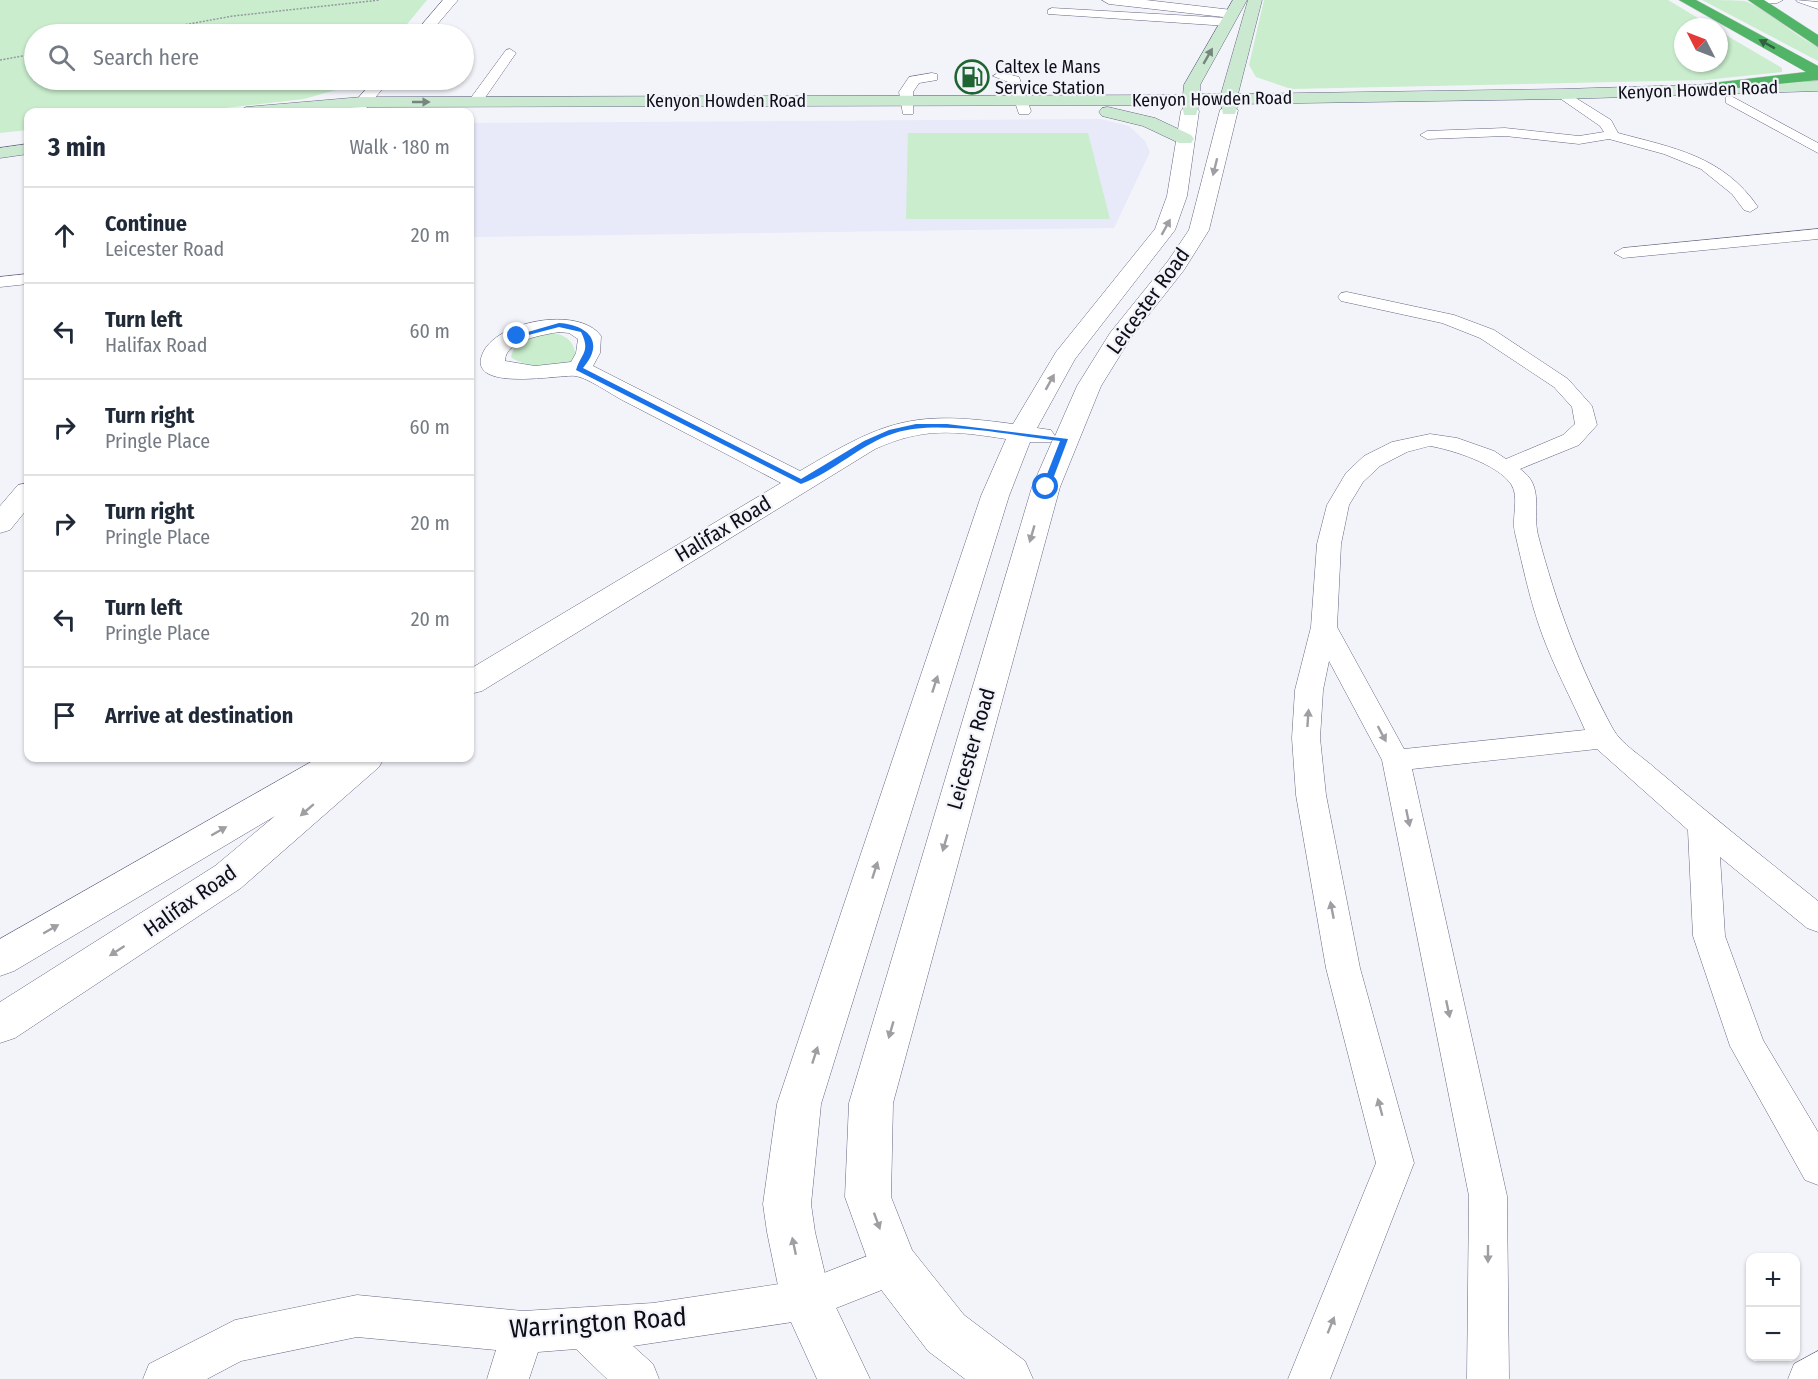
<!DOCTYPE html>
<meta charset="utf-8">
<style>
body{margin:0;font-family:"Fira Sans Condensed",sans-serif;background:#f6f6f7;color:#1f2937}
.controls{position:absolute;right:18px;bottom:18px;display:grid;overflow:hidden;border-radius:12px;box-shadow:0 2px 4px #0004}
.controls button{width:54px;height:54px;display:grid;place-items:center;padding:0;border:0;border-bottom:2px solid #e0e1e3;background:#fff;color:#1f2937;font:30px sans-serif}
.compass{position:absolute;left:1674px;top:18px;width:54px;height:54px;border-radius:50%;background:#fff;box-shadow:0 2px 4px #0004;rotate:312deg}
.stop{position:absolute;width:18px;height:18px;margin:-14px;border:4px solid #1a73e8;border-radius:50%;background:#fff}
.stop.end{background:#1a73e8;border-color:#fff;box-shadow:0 2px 6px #0008}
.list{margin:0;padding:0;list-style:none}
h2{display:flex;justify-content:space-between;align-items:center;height:78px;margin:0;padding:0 24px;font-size:26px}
h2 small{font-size:20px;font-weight:400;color:#747a83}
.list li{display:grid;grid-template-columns:39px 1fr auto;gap:18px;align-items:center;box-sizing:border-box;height:96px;padding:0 24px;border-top:2px solid #e0e1e3}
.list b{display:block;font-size:22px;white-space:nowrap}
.list p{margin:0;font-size:20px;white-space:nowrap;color:#747a83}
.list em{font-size:20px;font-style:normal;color:#747a83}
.icon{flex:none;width:33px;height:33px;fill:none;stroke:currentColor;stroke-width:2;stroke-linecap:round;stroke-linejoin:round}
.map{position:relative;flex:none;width:1818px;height:1379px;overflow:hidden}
.search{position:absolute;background:#fff;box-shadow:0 2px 4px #0004;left:24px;top:24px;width:450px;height:66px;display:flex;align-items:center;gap:15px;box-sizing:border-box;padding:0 21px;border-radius:33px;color:#747a83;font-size:22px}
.panel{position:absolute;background:#fff;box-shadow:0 2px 4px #0004;left:24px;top:108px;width:450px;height:654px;border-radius:12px}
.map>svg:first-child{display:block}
.built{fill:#e8e9f9}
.green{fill:#c9edcd}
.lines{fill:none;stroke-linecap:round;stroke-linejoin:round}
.lane-casing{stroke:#656783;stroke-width:1}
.street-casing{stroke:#656783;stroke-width:1}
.secondary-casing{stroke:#656783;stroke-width:1}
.highway-casing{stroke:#cfcfd1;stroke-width:1}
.path{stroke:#9898a0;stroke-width:1.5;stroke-dasharray:2 1.5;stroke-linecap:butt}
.lane{fill:#fff;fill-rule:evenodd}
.street{fill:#fff;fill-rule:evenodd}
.secondary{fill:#cbe8d1;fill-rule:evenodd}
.highway{fill:#51b467;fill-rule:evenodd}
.oneway{fill:#306140}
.oneway2{fill:#76867e}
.oneway3{fill:#9f9fa3}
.route{fill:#1a73e8}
.labels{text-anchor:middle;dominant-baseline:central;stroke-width:4.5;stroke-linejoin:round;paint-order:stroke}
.far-poi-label{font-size:18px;fill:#0e0e18;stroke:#f3f4fa;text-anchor:start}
.far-street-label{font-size:18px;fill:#0e0e18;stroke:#f3f4fa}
.street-label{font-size:21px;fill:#0e0e18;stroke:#f3f4fa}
.near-street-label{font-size:26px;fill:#0e0e18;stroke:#f3f4fa}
</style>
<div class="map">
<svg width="1818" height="1379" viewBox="0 0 1818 1379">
<rect width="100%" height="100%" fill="#f3f4fa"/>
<path class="built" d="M 1101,119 L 1129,126 L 1145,141 L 1150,152 L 1114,228 L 470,237 L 470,123 Z"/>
<path class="green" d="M 0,0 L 427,0 L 399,34 L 34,34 L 34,80 L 357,80 L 346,87 L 304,99 L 189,112 L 28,112 L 28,130 L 0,133 Z
M 1264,0 L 1668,0 L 1713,27 L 1683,27 L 1683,63 L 1719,63 L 1719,31 L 1782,68 L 1782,72 L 1705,80 L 1291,89 L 1256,77 L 1249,65 Z
M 1702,0 C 1715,0 1733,0 1745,1 C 1771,11 1792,35 1818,47 L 1818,61 Z
M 908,133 L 1088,133 L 1110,219 L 906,219 Z
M 558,334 C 573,339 575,347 576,361 C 562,370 524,368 511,357 L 514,347 C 527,338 543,333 558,334 Z"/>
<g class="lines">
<defs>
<path id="lane" d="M 1755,0 L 1783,0 L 1777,3 L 1755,4 Z
M 1796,0 L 1818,2 L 1818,9 L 1798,2 Z
M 1052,8 L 1228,18 L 1234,22 L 1228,26 L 1048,14 L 1048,10 Z
M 510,49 L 516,53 L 480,105 L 470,105 L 470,99 L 506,50 Z
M 1000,72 L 1019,77 L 1031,111 L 1029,114 L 1019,114 L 1008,82 L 993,76 Z
M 932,73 L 937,74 L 937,80 L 919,83 L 913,92 L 913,114 L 903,114 L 899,92 L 909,77 Z
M 1563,90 L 1611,120 L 1618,133 C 1674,148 1723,156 1758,207 L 1750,212 L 1744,210 L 1732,194 L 1701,169 L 1664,154 L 1609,139 L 1579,144 L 1505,136 L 1427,139 L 1420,135 L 1427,131 L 1505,128 L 1579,136 L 1604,132 L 1600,126 L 1558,97 L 1556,94 Z
M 1731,96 L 1818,143 L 1818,153 L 1726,103 L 1726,97 Z
M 1818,229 L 1818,239 L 1623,258 L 1614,253 L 1623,248 Z
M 28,274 L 28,284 L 0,287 L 0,277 Z
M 1347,292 L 1454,315 L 1494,330 L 1568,379 L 1592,406 L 1597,425 L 1579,445 L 1520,469 C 1545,486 1532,510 1538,535 C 1556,603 1579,667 1613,729 C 1621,744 1643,757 1656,769 C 1709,814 1763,857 1818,901 L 1818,932 L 1807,928 L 1720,857 L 1725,936 L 1763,1040 L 1818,1132 L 1818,1185 L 1805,1180 L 1730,1046 L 1693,936 L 1688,830 L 1597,749 L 1412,769 L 1507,1196 L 1509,1379 L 1467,1379 L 1469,1196 L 1382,760 L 1329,661 L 1323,690 L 1320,738 L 1326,795 L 1360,968 L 1414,1163 L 1330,1379 L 1288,1379 L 1376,1163 L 1326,968 L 1296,795 L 1292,738 L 1295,690 L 1311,627 L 1317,544 L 1327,505 L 1346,473 L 1364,456 L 1392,442 L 1430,434 L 1457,438 L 1494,451 L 1506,459 L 1563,435 L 1575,424 L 1572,407 L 1554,387 L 1480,338 L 1442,323 L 1341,301 L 1338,297 L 1341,293 ZM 1430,446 C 1453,450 1497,464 1511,484 C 1520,497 1511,518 1515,533 C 1523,567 1530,601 1542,634 C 1554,667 1571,698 1585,730 L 1404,749 L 1337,627 L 1341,544 L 1349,505 L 1363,482 L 1380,466 L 1407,452 Z
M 893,1246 L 907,1252 L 913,1266 L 907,1280 L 806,1320 L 633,1346 L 653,1364 L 659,1379 L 607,1379 L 576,1349 L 538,1352 L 529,1379 L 487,1379 L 496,1350 L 357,1337 L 241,1361 L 207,1379 L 143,1379 L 149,1364 L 235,1320 L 357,1295 L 523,1311 L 653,1303 L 806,1280 Z
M 1818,1351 L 1818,1379 L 1788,1379 L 1794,1364 Z"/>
<path id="street" d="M 443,0 L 458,0 L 429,34 L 414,34 Z
M 1102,0 L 1146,0 L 1232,10 L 1239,14 L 1232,18 L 1109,4 Z
M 374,80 L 390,80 L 363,112 L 346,112 Z
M 1229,105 L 1238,110 L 1209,230 L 1184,270 L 1132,336 L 1101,386 L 1060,487 L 893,1103 L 891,1197 L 912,1250 L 964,1315 L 1025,1361 L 1033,1379 L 965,1379 L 928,1351 L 876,1283 L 845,1197 L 849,1103 L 1032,487 L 1054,437 L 1051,442 L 1030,442 L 1009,496 L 821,1104 L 811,1204 L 815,1232 L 830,1295 L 870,1379 L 817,1379 L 781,1300 L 767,1232 L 763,1204 L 777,1104 L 981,496 L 1006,439 C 955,431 923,427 875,449 L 482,691 L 470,694 L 470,669 L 781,483 C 729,455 676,428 624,401 C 612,395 587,377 575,376 C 562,374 468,393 482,355 C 494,321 579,305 601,336 L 600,353 L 593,366 L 800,471 C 886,420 912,410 1013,424 L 1056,352 L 1155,229 L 1167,196 L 1181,111 L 1184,107 L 1196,107 L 1199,111 L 1187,196 L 1175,230 L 1075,359 L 1037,428 L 1051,430 L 1055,436 L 1077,386 L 1110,333 L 1168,261 L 1189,230 L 1220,110 ZM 559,332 L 569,333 L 578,339 L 576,353 L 571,362 L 535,366 L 505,361 C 505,340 543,335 559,332 Z
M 28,483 L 28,508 L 10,530 L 0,533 L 0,506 L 18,485 Z
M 318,758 L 384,758 L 379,767 L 241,888 L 15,1038 L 0,1043 L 0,1002 L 215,866 L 275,816 L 14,971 L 0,976 L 0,939 Z"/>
<path id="secondary" d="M 1233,0 L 1247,0 L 1200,85 L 1200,94 L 1221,94 L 1248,0 L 1262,0 L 1238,94 L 1563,89 L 1818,81 L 1818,91 L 1563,99 L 1238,104 L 1235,114 L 1223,114 L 1221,104 L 1199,104 L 1196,115 L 1184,115 L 1182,105 L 362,107 L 299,112 L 237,112 L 246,107 L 362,97 L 1183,95 L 1184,85 Z
M 1108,107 L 1155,118 L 1191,135 L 1194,139 L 1191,143 L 1179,143 L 1143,126 L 1102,116 L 1099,112 L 1102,108 Z
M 28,144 L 28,154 L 0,158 L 0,148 Z"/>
<path id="highway" d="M 1679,0 L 1696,0 L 1818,66 L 1818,80 L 1698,92 L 1696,89 L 1704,84 L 1806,72 Z
M 1748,0 L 1764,0 L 1818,35 L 1818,47 Z"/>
</defs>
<use href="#lane" class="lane-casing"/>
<use href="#street" class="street-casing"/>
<use href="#secondary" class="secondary-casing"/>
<use href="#highway" class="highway-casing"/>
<path class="path" d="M 134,34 L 233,16 L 380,0
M 0,60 L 34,54"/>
<use href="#lane" class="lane"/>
<use href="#street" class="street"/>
<use href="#secondary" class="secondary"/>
<use href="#highway" class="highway"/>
</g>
<defs><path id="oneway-solid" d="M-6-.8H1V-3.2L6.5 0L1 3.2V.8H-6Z" transform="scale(1.5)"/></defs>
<use class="oneway" href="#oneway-solid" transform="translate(1767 44) rotate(-151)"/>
<g class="oneway2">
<use href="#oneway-solid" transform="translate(1208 56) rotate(-60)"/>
<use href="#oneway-solid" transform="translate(421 102)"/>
</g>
<g class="oneway3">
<use href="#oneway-solid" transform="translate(1215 167) rotate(104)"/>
<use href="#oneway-solid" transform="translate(1166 227) rotate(-61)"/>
<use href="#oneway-solid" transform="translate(1050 382) rotate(-61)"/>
<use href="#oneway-solid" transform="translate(1032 534) rotate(106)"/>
<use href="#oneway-solid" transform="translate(935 684) rotate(-72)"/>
<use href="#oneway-solid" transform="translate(1308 718) rotate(-86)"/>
<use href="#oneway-solid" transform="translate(1382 734) rotate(62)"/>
<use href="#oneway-solid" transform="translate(307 810) rotate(139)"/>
<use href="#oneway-solid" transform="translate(1408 818) rotate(78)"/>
<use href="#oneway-solid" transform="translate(219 831) rotate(-30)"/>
<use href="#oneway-solid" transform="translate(945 843) rotate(106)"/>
<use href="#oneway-solid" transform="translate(875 870) rotate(-72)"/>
<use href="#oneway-solid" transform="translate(1332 910) rotate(-101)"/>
<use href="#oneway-solid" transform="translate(51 929) rotate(-30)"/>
<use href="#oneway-solid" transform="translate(117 951) rotate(147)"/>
<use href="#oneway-solid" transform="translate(1448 1009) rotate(78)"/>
<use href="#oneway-solid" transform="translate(891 1030) rotate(106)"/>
<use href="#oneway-solid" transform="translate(815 1055) rotate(-72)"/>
<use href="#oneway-solid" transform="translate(1380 1107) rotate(-105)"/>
<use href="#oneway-solid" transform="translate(877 1221) rotate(70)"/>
<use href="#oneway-solid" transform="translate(794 1246) rotate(-102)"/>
<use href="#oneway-solid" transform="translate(1488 1254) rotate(90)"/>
<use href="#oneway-solid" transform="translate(1331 1325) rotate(-68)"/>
</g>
<path class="route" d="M 559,323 C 587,325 606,341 583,368 L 801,479 L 864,441 L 889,430 L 916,424 L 947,424 L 1068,439 L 1050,487 L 1046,490 L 1042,487 L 1060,441 C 1013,436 939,419 895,433 C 860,444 834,472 801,484 L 576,370 C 581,353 591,352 581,332 L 559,327 L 517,338 L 514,336 Z"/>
<defs>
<symbol id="fuel-ring" viewBox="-11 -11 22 22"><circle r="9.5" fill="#f3f4fa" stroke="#1f6531" stroke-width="1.5"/><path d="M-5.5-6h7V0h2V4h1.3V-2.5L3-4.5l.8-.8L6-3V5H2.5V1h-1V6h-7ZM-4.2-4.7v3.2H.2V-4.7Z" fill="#1f6531"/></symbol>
</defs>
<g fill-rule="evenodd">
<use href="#fuel-ring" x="953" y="58" width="38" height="38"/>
</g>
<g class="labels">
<g class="far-poi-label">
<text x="995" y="67">Caltex le Mans<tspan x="995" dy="21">Service Station</tspan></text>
</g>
<g class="far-street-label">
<text transform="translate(1698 90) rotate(-2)">Kenyon Howden Road</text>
<text transform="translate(1212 99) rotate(-1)">Kenyon Howden Road</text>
<text x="726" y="101">Kenyon Howden Road</text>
</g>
<g class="street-label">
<text transform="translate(1148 301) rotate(-54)">Leicester Road</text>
<text transform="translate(723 529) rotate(-31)">Halifax Road</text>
<text transform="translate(971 749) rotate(-74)">Leicester Road</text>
<text transform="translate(190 901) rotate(-35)">Halifax Road</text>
</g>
<g class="near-street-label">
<text transform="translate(598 1323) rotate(-4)">Warrington Road</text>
</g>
</g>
</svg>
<div class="controls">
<button>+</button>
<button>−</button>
</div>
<svg class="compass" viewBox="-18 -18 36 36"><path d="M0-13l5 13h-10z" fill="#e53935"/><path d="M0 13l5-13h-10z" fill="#747a83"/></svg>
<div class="stop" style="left:1046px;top:487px"></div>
<div class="stop end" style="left:517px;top:336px"></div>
<div class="search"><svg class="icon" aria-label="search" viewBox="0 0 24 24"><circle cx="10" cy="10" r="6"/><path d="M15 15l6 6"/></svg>Search here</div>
<section class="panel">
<h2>3 min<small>Walk · 180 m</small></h2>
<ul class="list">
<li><svg class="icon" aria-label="ahead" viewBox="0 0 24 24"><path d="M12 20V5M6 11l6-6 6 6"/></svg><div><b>Continue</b><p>Leicester Road</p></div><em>20 m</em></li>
<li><svg class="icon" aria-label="left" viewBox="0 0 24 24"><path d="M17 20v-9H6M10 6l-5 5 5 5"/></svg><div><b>Turn left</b><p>Halifax Road</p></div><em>60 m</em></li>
<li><svg class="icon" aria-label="right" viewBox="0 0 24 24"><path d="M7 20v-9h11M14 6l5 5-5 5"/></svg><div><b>Turn right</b><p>Pringle Place</p></div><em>60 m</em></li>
<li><svg class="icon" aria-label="right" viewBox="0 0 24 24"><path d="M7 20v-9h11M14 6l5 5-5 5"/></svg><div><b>Turn right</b><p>Pringle Place</p></div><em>20 m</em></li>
<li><svg class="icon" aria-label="left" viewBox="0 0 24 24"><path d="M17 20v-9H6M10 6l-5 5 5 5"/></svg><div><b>Turn left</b><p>Pringle Place</p></div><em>20 m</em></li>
<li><svg class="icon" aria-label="arrive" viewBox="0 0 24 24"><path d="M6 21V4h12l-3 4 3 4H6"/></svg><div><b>Arrive at destination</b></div></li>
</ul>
</section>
</div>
